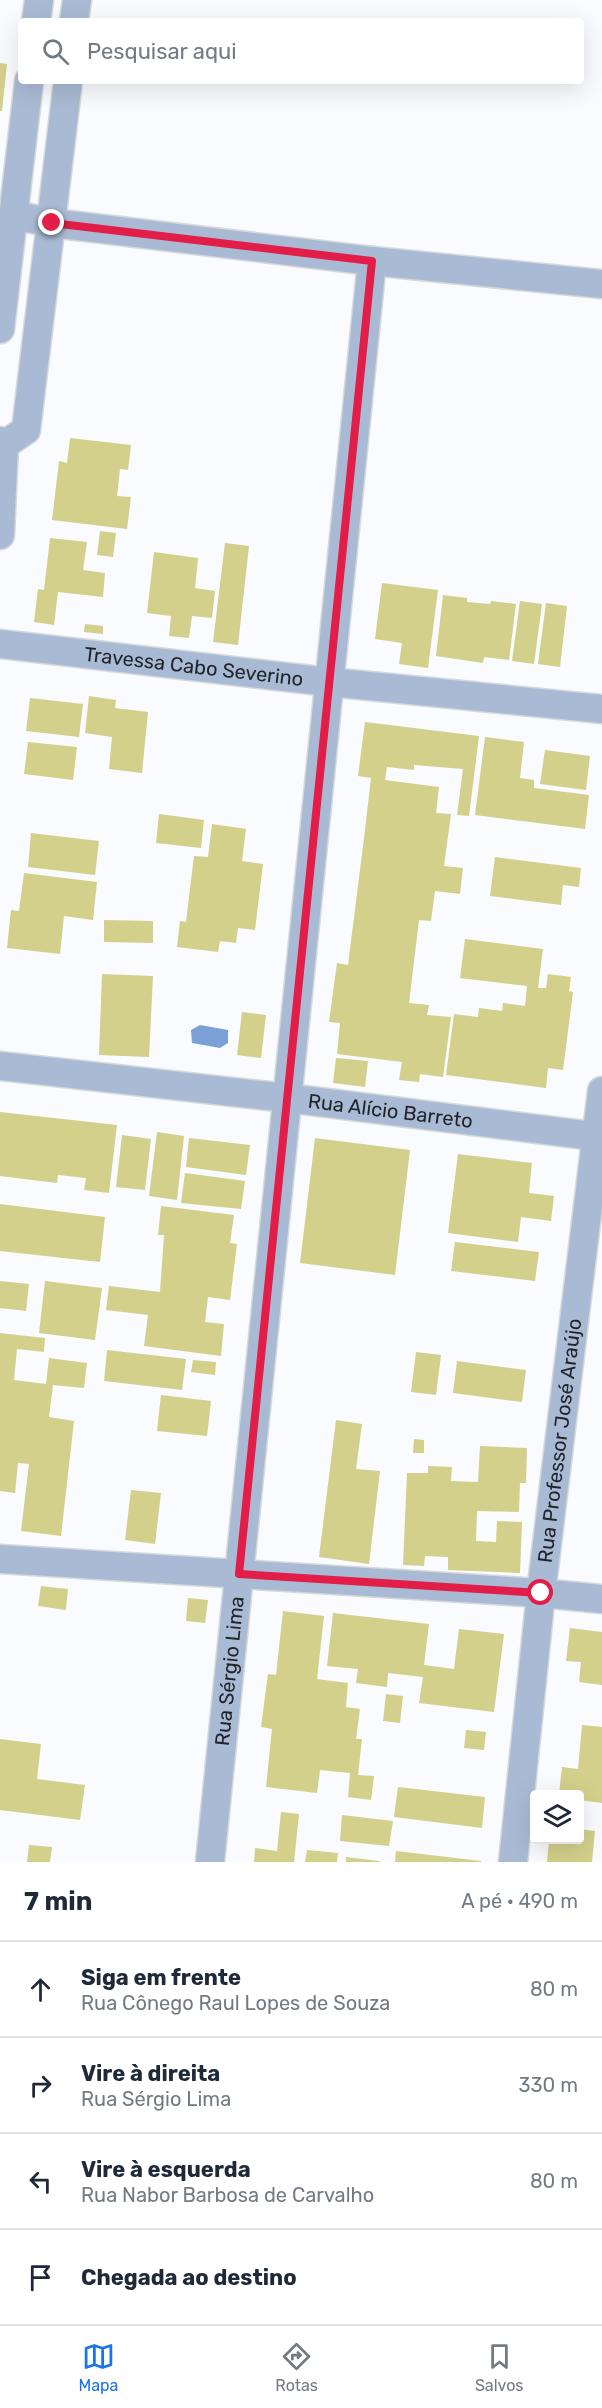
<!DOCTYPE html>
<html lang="pt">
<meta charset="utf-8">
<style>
body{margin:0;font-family:Rubik,sans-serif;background:#f6f6f7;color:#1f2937}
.controls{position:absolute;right:18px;bottom:18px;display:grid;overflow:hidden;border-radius:6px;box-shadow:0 6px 24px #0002}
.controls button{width:54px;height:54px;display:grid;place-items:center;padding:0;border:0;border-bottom:2px solid #e0e1e3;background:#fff;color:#1f2937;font:30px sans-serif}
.stop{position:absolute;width:18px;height:18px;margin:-14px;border:4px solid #e11d48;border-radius:50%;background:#fff}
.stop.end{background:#e11d48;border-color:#fff;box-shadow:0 2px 6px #0008}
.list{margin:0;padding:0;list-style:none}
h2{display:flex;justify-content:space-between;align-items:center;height:78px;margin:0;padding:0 24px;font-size:26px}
h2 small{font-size:20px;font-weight:400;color:#747a83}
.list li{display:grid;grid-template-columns:39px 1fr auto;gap:18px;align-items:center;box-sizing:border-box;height:96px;padding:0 24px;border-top:2px solid #e0e1e3}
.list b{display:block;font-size:22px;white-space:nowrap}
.list p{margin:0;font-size:20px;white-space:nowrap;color:#747a83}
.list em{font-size:20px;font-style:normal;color:#747a83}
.icon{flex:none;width:33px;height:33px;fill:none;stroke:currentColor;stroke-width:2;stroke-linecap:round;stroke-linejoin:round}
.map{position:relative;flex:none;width:602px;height:1862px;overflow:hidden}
.search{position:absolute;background:#fff;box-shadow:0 6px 24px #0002;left:18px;right:18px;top:18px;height:66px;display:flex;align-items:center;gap:15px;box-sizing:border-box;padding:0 21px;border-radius:6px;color:#747a83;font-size:22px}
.sheet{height:462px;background:#fff}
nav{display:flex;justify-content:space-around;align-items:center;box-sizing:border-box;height:84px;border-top:2px solid #e0e1e3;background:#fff;font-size:16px;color:#747a83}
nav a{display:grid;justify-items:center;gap:3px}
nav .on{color:#1a73e8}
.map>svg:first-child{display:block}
.water{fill:#7aa0d6}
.building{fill:#d2d08a}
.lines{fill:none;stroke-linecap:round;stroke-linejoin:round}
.minor-casing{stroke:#d6d9dc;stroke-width:31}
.minor{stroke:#a9bbd4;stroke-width:28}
.route{stroke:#e11d48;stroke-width:8}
.labels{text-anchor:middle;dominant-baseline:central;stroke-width:4.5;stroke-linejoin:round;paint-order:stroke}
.street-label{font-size:20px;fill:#21252b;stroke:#fff}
</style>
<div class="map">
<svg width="602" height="1862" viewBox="0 0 602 1862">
<rect width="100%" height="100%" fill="#f9fbfe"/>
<path class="water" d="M 200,1025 L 228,1030 L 228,1043 L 220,1048 L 192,1043 L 191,1030 Z"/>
<path class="building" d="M 0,63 L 7,64 L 2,111 L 0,111 Z
M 70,438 L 131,445 L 128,470 L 120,469 L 117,496 L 131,497 L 127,529 L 52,520 L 59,461 L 67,463 Z
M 100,531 L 116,533 L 113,557 L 97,555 Z
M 50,538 L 87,542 L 83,570 L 105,573 L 103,597 L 58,592 L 54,625 L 34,622 L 38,589 L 44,590 Z
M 225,543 L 249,546 L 238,645 L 213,642 Z
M 154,552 L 198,558 L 195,588 L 215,591 L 212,618 L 192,616 L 189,638 L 169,636 L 171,616 L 147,613 Z
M 382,583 L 438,590 L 428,668 L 399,664 L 402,643 L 375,639 Z
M 443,595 L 467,598 L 467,602 L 490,604 L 491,601 L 516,604 L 509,660 L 484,657 L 483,663 L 436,656 Z
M 520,601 L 542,604 L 534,664 L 512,661 Z
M 546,603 L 567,606 L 560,667 L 538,664 Z
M 85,624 L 103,626 L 103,634 L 84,632 Z
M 89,696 L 116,700 L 115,708 L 148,712 L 142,773 L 109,769 L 112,737 L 85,733 Z
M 30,698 L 83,704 L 79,737 L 26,731 Z
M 365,722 L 479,736 L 469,816 L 457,815 L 463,769 L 414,765 L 414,770 L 387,767 L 385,780 L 439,787 L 436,813 L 451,814 L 444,866 L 463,868 L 460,894 L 435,891 L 431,921 L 419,920 L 409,1003 L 429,1005 L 427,1015 L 451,1017 L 443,1077 L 420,1074 L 419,1082 L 399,1080 L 402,1062 L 337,1054 L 340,1023 L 329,1022 L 337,963 L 348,965 L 365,830 L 371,778 L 358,776 Z
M 485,737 L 524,742 L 520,778 L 534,780 L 534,788 L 589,795 L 585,829 L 475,815 Z
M 28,742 L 77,747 L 73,780 L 24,774 Z
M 545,750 L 590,756 L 586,790 L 540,784 Z
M 159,814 L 204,820 L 201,848 L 156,843 Z
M 212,824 L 246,829 L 242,861 L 263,864 L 255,930 L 238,928 L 236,943 L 220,941 L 218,952 L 177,947 L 180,921 L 186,922 L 194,856 L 208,857 Z
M 31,833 L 99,841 L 95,875 L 28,867 Z
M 495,857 L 581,868 L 579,887 L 563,885 L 561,905 L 490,896 Z
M 24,873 L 97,882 L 93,920 L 64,916 L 60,954 L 7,948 L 11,910 L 19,911 Z
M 104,920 L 153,921 L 153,943 L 104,942 Z
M 465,939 L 543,949 L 538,988 L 546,988 L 548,974 L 571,977 L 569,991 L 573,992 L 563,1070 L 548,1068 L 546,1088 L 446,1075 L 454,1014 L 478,1017 L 479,1008 L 502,1011 L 503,1003 L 525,1006 L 527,986 L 460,978 Z
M 102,974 L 153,976 L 149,1057 L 99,1055 Z
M 242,1012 L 266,1015 L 261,1058 L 237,1055 Z
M 336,1058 L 368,1061 L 365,1087 L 333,1083 Z
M 0,1112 L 117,1125 L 109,1193 L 84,1190 L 86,1178 L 58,1175 L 57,1183 L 0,1176 Z
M 157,1132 L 184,1136 L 177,1200 L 149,1196 Z
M 122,1135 L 151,1139 L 145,1190 L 116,1187 Z
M 189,1138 L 250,1145 L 246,1175 L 186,1167 Z
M 315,1138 L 410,1150 L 395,1275 L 300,1263 Z
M 458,1154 L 532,1163 L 529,1193 L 554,1196 L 551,1221 L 521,1217 L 518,1242 L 448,1233 Z
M 185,1173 L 245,1181 L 241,1209 L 181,1203 Z
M 0,1204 L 105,1217 L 100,1262 L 0,1251 Z
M 161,1206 L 234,1215 L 230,1243 L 237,1244 L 230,1300 L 208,1297 L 205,1322 L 224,1324 L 221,1356 L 144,1346 L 148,1315 L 106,1310 L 109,1286 L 160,1292 L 164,1235 L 158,1235 Z
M 455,1242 L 539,1252 L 535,1281 L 451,1271 Z
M 0,1281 L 29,1284 L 26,1311 L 0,1308 Z
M 45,1281 L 102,1288 L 95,1340 L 39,1333 Z
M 0,1333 L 45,1338 L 44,1352 L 17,1349 L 14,1380 L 46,1384 L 49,1358 L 87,1363 L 84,1388 L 53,1385 L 49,1417 L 74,1421 L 61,1536 L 21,1531 L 29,1464 L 18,1463 L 15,1493 L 0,1491 Z
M 107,1350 L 186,1359 L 182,1390 L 104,1381 Z
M 416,1352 L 441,1355 L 436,1395 L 411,1392 Z
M 193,1360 L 216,1362 L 215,1375 L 191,1372 Z
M 457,1361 L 526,1370 L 522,1402 L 453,1393 Z
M 161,1395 L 211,1401 L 207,1436 L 157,1431 Z
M 336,1420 L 362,1424 L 356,1469 L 380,1471 L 369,1564 L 319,1557 Z
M 414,1439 L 424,1440 L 424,1453 L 413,1453 Z
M 480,1446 L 527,1448 L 526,1483 L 520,1483 L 519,1512 L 477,1511 L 476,1541 L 496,1542 L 497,1521 L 522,1522 L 520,1573 L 448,1570 L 448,1557 L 425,1556 L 424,1566 L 403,1565 L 407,1473 L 428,1473 L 428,1466 L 452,1467 L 451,1481 L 478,1482 Z
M 131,1490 L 161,1493 L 155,1544 L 125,1540 Z
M 41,1586 L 68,1589 L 66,1610 L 38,1606 Z
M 188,1598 L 208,1600 L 205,1623 L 186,1621 Z
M 283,1611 L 324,1616 L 317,1679 L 348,1683 L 346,1707 L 360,1709 L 356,1739 L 362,1739 L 358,1775 L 374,1776 L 371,1800 L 348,1797 L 350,1773 L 320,1770 L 317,1793 L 266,1787 L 272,1729 L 261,1727 L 268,1674 L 276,1675 Z
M 333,1613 L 429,1624 L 424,1665 L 454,1669 L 459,1629 L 504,1634 L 494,1712 L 419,1703 L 423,1677 L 388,1673 L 387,1687 L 356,1683 L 358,1669 L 327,1666 Z
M 570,1628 L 602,1632 L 602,1685 L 579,1682 L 581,1662 L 566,1661 Z
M 386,1694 L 403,1696 L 400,1723 L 383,1721 Z
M 582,1725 L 602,1727 L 602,1803 L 580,1800 L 579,1794 L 559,1794 L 562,1767 L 578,1769 Z
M 466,1730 L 486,1732 L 484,1750 L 464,1748 Z
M 0,1739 L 41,1744 L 37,1779 L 85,1785 L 80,1820 L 0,1810 Z
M 398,1787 L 485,1797 L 482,1828 L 394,1817 Z
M 281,1812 L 299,1814 L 294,1862 L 254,1862 L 255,1848 L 277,1851 Z
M 342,1815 L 393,1821 L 389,1846 L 340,1841 Z
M 580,1829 L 595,1831 L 592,1862 L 547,1862 L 549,1840 L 580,1840 Z
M 29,1845 L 52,1847 L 50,1862 L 27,1862 Z
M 307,1850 L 338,1853 L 337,1862 L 305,1862 Z
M 396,1851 L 481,1861 L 481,1862 L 395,1862 Z
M 346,1857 L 379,1861 L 379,1862 L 346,1862 Z"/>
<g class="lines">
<defs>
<g id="minor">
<path d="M 36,21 L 39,0"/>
<path d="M 74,21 L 77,0"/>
<path d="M 14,215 L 52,223 L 372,261 L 602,284"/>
<path d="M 0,329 L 29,81"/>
<path d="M 0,441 L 4,445 L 0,535"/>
<path d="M 4,445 L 26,430 L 68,81"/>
<path id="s1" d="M 0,644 L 329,682 L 602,709"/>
<path id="s2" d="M 0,1066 L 287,1098 L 602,1137"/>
<path d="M 0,1559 L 541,1593 L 602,1599"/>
<path id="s3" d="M 210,1862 L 372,261"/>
<path id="s4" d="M 513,1862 L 541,1593 L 602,1091"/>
</g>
</defs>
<use href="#minor" class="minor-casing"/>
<use href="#minor" class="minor"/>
</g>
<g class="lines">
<path class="route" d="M 52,223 L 372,261 L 239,1574 L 541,1593"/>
</g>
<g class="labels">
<g class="street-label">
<text stroke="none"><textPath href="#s1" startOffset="195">Travessa Cabo Severino</textPath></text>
<text stroke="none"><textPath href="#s2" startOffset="393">Rua Alício Barreto</textPath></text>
<text stroke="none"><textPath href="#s4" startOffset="424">Rua Professor José Araújo</textPath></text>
<text stroke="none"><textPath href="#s3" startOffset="192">Rua Sérgio Lima</textPath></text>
</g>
</g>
</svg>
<div class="controls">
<button><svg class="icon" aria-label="layers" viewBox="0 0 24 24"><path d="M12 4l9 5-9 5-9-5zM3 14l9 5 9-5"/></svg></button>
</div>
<div class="stop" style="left:541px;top:1593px"></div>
<div class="stop end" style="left:52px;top:223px"></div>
<div class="search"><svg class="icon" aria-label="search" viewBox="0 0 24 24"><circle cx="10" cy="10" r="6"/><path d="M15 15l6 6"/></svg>Pesquisar aqui</div>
</div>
<section class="sheet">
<h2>7 min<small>A pé · 490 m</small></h2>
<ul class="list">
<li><svg class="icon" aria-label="ahead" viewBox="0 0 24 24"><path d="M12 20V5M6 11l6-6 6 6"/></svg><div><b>Siga em frente</b><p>Rua Cônego Raul Lopes de Souza</p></div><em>80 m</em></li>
<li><svg class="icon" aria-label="right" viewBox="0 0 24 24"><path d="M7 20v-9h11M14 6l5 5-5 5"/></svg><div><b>Vire à direita</b><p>Rua Sérgio Lima</p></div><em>330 m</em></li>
<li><svg class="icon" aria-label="left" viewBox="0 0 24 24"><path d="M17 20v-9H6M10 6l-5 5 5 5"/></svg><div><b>Vire à esquerda</b><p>Rua Nabor Barbosa de Carvalho</p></div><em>80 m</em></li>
<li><svg class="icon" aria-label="arrive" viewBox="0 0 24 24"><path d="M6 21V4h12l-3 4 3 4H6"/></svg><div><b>Chegada ao destino</b></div></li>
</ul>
</section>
<nav>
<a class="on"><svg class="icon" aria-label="map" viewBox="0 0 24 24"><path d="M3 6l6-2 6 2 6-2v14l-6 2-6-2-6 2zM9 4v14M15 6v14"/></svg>Mapa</a>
<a><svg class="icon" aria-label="directions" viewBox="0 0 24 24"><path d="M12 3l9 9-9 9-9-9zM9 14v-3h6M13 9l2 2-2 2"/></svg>Rotas</a>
<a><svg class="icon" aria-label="saved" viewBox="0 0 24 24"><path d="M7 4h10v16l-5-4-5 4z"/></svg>Salvos</a>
</nav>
